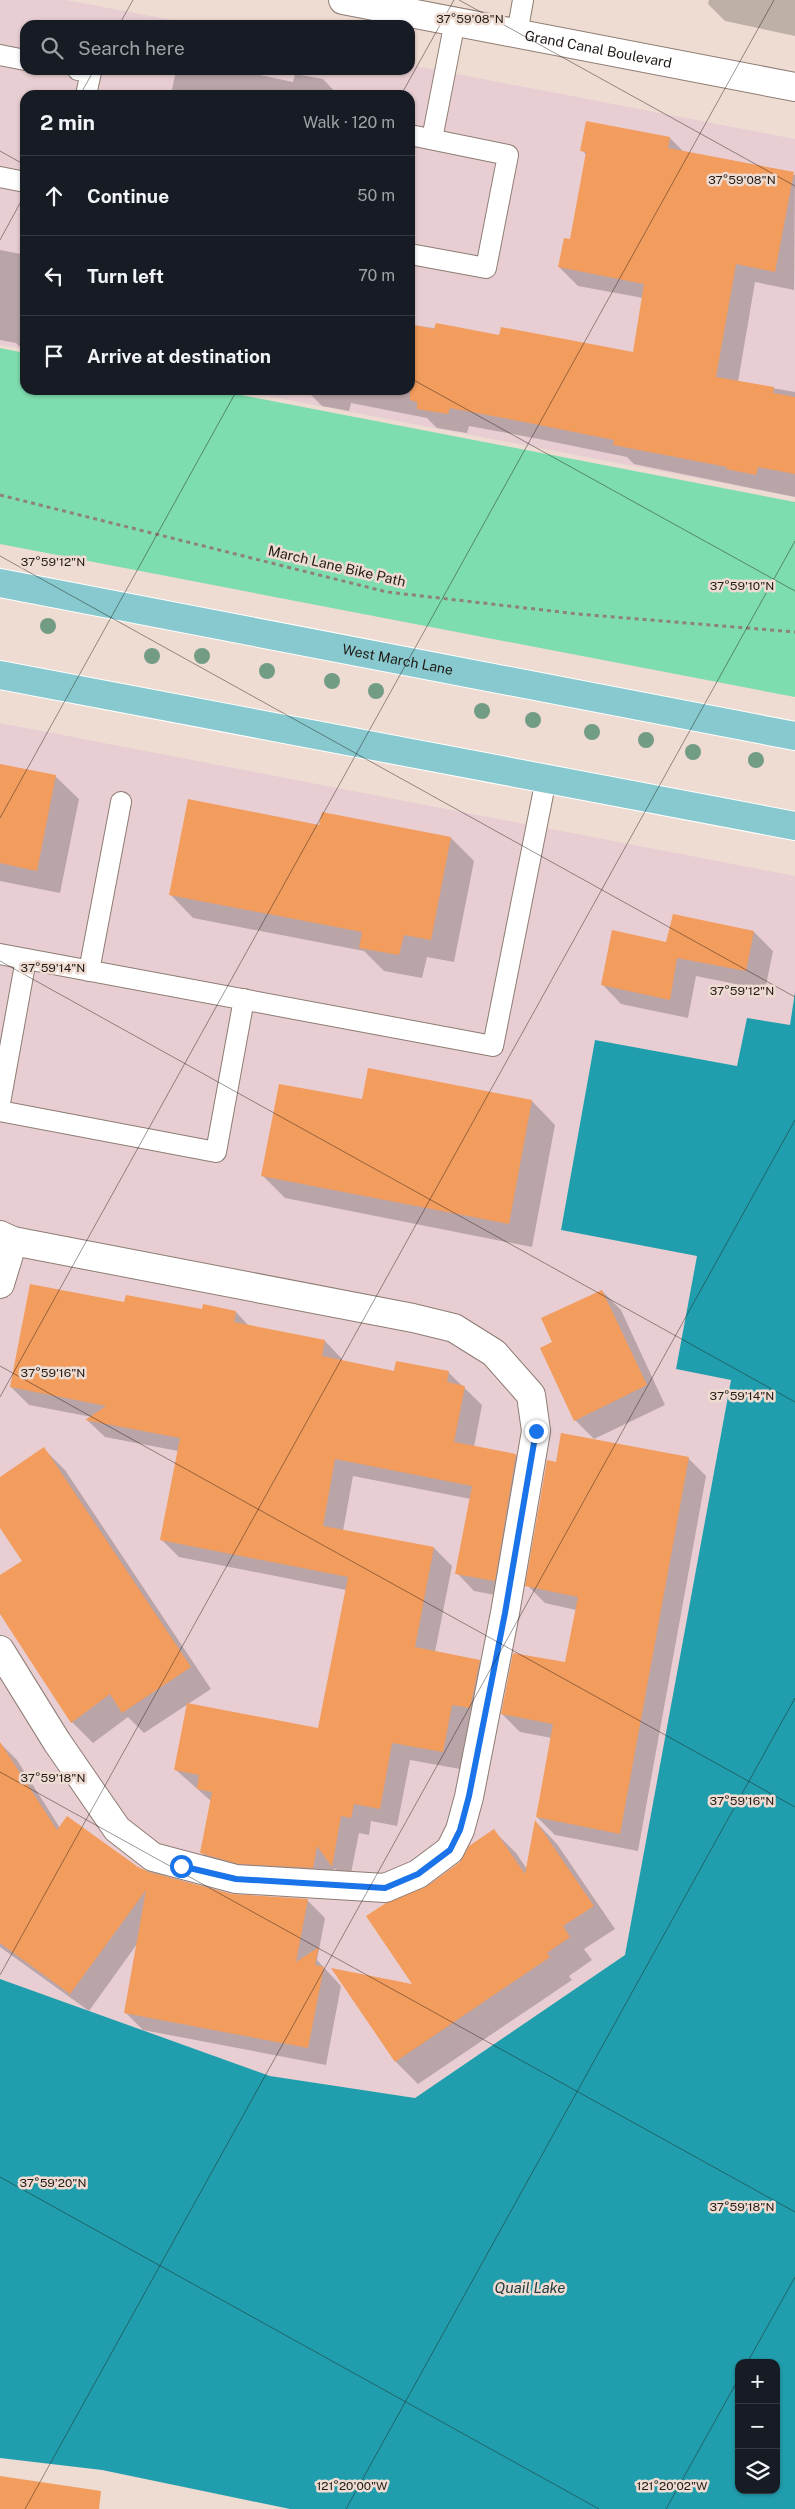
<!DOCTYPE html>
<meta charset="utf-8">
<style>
body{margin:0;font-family:"Public Sans",sans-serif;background:#242831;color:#f1f3f6}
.controls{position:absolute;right:15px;bottom:15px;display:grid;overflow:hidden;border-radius:10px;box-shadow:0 1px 4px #0004}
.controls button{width:45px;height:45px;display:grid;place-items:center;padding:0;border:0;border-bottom:1px solid #363941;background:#171b24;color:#f1f3f6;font:25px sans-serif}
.stop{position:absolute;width:15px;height:15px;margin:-11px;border:4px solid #1a73e8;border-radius:50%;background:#fff}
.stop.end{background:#1a73e8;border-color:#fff;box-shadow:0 1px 5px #0008}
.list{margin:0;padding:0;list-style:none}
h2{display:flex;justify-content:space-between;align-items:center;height:65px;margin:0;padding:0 20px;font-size:21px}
h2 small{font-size:16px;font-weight:400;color:#9ea1a6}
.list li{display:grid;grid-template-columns:32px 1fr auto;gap:15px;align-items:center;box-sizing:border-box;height:80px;padding:0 20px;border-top:1px solid #363941}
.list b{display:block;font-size:19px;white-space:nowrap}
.list em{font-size:16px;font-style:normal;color:#9ea1a6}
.icon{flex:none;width:28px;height:28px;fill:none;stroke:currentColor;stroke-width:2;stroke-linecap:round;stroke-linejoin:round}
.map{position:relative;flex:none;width:795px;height:2509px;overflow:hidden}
.search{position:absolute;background:#171b24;box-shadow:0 1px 4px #0004;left:20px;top:20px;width:395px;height:55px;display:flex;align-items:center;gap:12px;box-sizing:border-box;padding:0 18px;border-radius:15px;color:#9ea1a6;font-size:19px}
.panel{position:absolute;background:#171b24;box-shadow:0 1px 4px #0004;left:20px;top:90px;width:395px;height:305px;border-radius:15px}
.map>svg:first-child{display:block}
.commercial{fill:#e8ced2}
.green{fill:#7eddaf}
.water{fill:#219eae;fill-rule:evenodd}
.shadow{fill:#0003}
.building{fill:#f29c5d}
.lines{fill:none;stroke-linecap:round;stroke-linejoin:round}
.lane-casing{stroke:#8e7c73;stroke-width:22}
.street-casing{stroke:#8e7c73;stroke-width:30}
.primary-casing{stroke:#fff;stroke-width:30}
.path{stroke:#8e817a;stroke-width:3;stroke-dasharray:4 4;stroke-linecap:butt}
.lane{stroke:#fff;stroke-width:20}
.street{stroke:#fff;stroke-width:28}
.primary{stroke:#87c9ce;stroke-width:28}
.tree{fill:#739c85}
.route{stroke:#1a73e8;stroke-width:6}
.ticks{fill:none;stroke:#221b17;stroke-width:1;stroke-opacity:0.45}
.labels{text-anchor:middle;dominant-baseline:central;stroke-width:5;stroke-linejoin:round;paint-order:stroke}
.street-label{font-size:14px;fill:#221b17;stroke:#eedbd1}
.water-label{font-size:15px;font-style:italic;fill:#243d41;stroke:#eedbd1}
.ticks-label{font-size:12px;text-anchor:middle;fill:#221b17;stroke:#eedbd1;stroke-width:5;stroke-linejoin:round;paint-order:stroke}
</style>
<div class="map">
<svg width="795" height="2509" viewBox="0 0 795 2509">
<rect width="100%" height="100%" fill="#eedbd1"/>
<path class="commercial" d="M 0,0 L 66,0 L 198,25 L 25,25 L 25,70 L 410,70 L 410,65 L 795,139 L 795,497 L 236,390 L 410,390 L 410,95 L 25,95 L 25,349 L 0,345 Z
M 0,723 L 795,876 L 795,992 L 790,1025 L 738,1066 L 595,1040 L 561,1229 L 697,1256 L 676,1369 L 731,1379 L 625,1955 L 415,2098 L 270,2076 L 0,1979 Z"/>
<path class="green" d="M 0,348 L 25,353 L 25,390 L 215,390 L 795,502 L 795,697 L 0,544 Z"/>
<path class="water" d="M 795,992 L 795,2509 L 290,2509 L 102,2470 L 0,2458 L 0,1979 L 270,2076 L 415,2098 L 625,1955 L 731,1380 L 676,1369 L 697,1256 L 561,1230 L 595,1040 L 737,1066 L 747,1018 L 790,1025 ZM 739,2363 L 776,2363 L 776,2490 L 739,2490 Z"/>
<path class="shadow" d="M 709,0 L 795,0 L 795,36 L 725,21 L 708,4 Z
M 176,70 L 236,70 L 293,82 L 295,74 L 323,79 L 338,95 L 171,95 Z
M 670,138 L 684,152 L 795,175 L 794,290 L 755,282 L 738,382 L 795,392 L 795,497 L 634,464 L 627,457 L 534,438 L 469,426 L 467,433 L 437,428 L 427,418 L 351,403 L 349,411 L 322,406 L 306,390 L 410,390 L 410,325 L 634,354 L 643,298 L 578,286 L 559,267 L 571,240 L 587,156 L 582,150 Z
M 22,248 L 25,248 L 25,352 L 16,343 L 0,340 L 0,250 L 21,254 Z
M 0,765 L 55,776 L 79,799 L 60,893 L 0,881 Z
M 320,827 L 451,838 L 474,861 L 454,962 L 427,957 L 422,978 L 384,971 L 364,951 L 193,918 L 170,894 Z
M 674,915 L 754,932 L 773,951 L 765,990 L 696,976 L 688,1018 L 621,1004 L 602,984 L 667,943 Z
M 369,1070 L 532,1101 L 555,1125 L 532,1247 L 285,1198 L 262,1175 L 363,1100 Z
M 602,1291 L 621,1310 L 665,1405 L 594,1439 L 575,1420 L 554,1343 Z
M 125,1304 L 236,1312 L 250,1327 L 325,1341 L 342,1359 L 342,1362 L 395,1372 L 448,1372 L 482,1405 L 474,1447 L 516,1455 L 533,1473 L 512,1598 L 474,1591 L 457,1573 L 471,1499 L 353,1476 L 343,1531 L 434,1548 L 452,1566 L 435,1652 L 479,1661 L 497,1679 L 488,1725 L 470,1722 L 460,1769 L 410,1760 L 397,1826 L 371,1821 L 369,1835 L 359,1833 L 349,1883 L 334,1868 L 331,1885 L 219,1871 L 202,1853 L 212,1802 L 176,1770 L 319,1730 L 346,1590 L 179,1557 L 162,1540 L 178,1451 L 105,1437 L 87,1420 L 92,1417 L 29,1405 L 11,1387 Z
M 44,1449 L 65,1470 L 211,1689 L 144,1733 L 128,1717 L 93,1743 L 72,1722 L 0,1612 L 0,1576 L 24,1561 L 0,1525 L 0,1479 Z
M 688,1458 L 706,1476 L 638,1851 L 555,1835 L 537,1817 L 552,1738 L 520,1732 L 502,1714 L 566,1664 L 576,1610 L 545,1603 L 527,1585 L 557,1463 Z
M 0,1743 L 17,1760 L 60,1828 L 137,1868 L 232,1895 L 307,1900 L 325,1918 L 317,1960 L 341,1986 L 326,2065 L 143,2030 L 125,2012 L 137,1944 L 89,2011 L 0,1947 Z
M 536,1822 L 557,1844 L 615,1929 L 584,1949 L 592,1960 L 569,1976 L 572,1980 L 418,2084 L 395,2061 L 415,1986 L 428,1888 L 461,1863 L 494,1831 L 516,1853 L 527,1869 Z"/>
<path class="building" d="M 586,121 L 670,137 L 668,148 L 794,172 L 775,272 L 736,264 L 716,377 L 774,387 L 773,393 L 795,397 L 795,474 L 758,467 L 756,475 L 726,469 L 727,467 L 613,445 L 614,440 L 514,420 L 450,408 L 448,414 L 417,409 L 417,402 L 410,400 L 410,324 L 434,329 L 436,323 L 499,335 L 501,327 L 633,352 L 644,284 L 558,267 L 564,238 L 570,239 L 586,152 L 580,151 Z
M 0,764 L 56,775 L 37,871 L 0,863 Z
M 188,799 L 319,825 L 322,812 L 451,837 L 431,940 L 404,935 L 399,955 L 359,948 L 362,932 L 169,895 Z
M 673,914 L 754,931 L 746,971 L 677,958 L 670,1000 L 601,985 L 612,930 L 666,942 Z
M 368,1068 L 532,1100 L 509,1224 L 261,1176 L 279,1084 L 362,1099 Z
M 30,1284 L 124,1302 L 126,1295 L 202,1309 L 203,1304 L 236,1311 L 234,1322 L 325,1340 L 322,1356 L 394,1371 L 396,1361 L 449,1371 L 447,1382 L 465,1386 L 454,1442 L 516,1454 L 495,1581 L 455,1574 L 472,1486 L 335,1459 L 323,1526 L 434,1547 L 415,1647 L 480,1660 L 470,1708 L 452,1705 L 443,1752 L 392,1743 L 380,1809 L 354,1804 L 351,1818 L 341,1816 L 332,1867 L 317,1846 L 313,1868 L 238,1864 L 200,1853 L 212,1792 L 197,1789 L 199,1775 L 174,1770 L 187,1703 L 318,1728 L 348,1577 L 160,1540 L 180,1438 L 85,1420 L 106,1406 L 10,1387 Z
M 602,1290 L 647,1385 L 574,1421 L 540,1348 L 552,1342 L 541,1318 Z
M 561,1433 L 689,1457 L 620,1834 L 536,1817 L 553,1724 L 501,1714 L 513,1653 L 565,1662 L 578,1597 L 525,1586 L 547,1460 L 556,1462 Z
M 44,1447 L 191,1667 L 122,1713 L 110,1694 L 71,1723 L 0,1614 L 0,1575 L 22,1561 L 0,1528 L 0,1477 Z
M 0,1742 L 57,1830 L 67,1816 L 138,1867 L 149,1872 L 232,1894 L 308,1899 L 296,1962 L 319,1947 L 315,1965 L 324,1967 L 308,2048 L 124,2013 L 146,1890 L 70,1994 L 0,1943 Z
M 535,1820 L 594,1906 L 563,1926 L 570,1937 L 547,1953 L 550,1957 L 395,2062 L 331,1968 L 412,1984 L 366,1916 L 386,1903 L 427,1886 L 460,1862 L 469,1846 L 494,1829 L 525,1874 Z
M 0,2476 L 101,2491 L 99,2509 L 0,2509 Z"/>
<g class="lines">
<defs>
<path id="lane" d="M 517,34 L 523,0
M 0,55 L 25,60
M 78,70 L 91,72 L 86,95
M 410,135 L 508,155 L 486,268 L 410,254
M 432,139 L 455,21
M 0,177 L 25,182
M 0,954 L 493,1046 L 546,779
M 89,971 L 121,802
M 0,1103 L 26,959
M 0,1111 L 216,1152 L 244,999"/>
<g id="street">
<path id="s1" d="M 343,0 L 795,87"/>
<path d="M 0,1235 L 13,1241 L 413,1318 L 454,1328 L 494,1353 L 531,1395 L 536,1431 L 505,1613 L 469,1797 L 460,1830 L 450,1850 L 418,1874 L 385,1888 L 236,1879 L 153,1857 L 117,1829 L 57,1742 L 0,1650"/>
<path d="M 0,1284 L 13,1241"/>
</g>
<g id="primary">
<path id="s2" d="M 0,583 L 795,736"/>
<path d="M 0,675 L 795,826"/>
</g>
</defs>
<use href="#lane" class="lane-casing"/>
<use href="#street" class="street-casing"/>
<use href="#primary" class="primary-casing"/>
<path class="path" d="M 0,495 L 387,592 L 578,614 L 795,632"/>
<use href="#lane" class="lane"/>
<use href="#street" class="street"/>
<use href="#primary" class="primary"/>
</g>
<g class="tree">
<circle cx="48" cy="626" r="8"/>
<circle cx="152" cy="656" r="8"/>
<circle cx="202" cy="656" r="8"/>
<circle cx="267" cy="671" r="8"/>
<circle cx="332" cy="681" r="8"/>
<circle cx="376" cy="691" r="8"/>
<circle cx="482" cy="711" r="8"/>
<circle cx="533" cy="720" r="8"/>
<circle cx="592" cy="732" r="8"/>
<circle cx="646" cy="740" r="8"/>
<circle cx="693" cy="752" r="8"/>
<circle cx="756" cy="760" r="8"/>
</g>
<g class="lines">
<path class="route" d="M 181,1866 L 236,1879 L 385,1888 L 418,1874 L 450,1850 L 460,1830 L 469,1796 L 505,1613 L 536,1431"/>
</g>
<path class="ticks" d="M 459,0 L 795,186M 119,25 L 133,0M 80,95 L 94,70M 401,95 L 454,0M 0,151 L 25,165M 0,240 L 25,194M 410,378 L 795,591M 0,556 L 795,997M 0,818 L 237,390M 0,961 L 795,1402M 0,1366 L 795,1807M 0,1397 L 774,0M 0,1772 L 795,2212M 0,1975 L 795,541M 0,2177 L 599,2509M 747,2363 L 795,2277M 25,2509 L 795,1120M 346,2509 L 795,1698M 666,2509 L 739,2378"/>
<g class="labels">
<g class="street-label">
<text stroke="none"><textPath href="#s1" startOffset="260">Grand Canal Boulevard</textPath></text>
<text transform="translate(337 566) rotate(13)">March Lane Bike Path</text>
<text stroke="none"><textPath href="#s2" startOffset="405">West March Lane</textPath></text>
</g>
<g class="water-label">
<text x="530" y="2287">Quail Lake</text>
</g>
</g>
<g class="ticks-label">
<text x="470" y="23">37°59'08"N</text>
<text x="742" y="184">37°59'08"N</text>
<text x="53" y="566">37°59'12"N</text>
<text x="742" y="590">37°59'10"N</text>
<text x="53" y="972">37°59'14"N</text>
<text x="742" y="995">37°59'12"N</text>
<text x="53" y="1377">37°59'16"N</text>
<text x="742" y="1400">37°59'14"N</text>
<text x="53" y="1782">37°59'18"N</text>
<text x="742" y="1805">37°59'16"N</text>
<text x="53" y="2187">37°59'20"N</text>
<text x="742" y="2211">37°59'18"N</text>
<text x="352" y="2490">121°20'00"W</text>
<text x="672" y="2490">121°20'02"W</text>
</g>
</svg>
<div class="controls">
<button>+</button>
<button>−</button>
<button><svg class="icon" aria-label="layers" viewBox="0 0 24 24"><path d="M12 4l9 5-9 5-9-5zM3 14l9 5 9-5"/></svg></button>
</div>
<div class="stop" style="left:181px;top:1866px"></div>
<div class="stop end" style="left:536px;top:1431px"></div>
<div class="search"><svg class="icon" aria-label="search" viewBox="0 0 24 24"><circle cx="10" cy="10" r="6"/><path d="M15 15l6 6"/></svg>Search here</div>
<section class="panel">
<h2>2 min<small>Walk · 120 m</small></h2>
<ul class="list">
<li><svg class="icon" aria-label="ahead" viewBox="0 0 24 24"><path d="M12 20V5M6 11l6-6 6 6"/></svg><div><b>Continue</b></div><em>50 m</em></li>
<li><svg class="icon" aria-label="left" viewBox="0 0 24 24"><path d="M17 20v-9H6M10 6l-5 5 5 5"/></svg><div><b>Turn left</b></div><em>70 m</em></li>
<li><svg class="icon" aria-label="arrive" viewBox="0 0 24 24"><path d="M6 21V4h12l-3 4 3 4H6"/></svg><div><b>Arrive at destination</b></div></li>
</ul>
</section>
</div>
